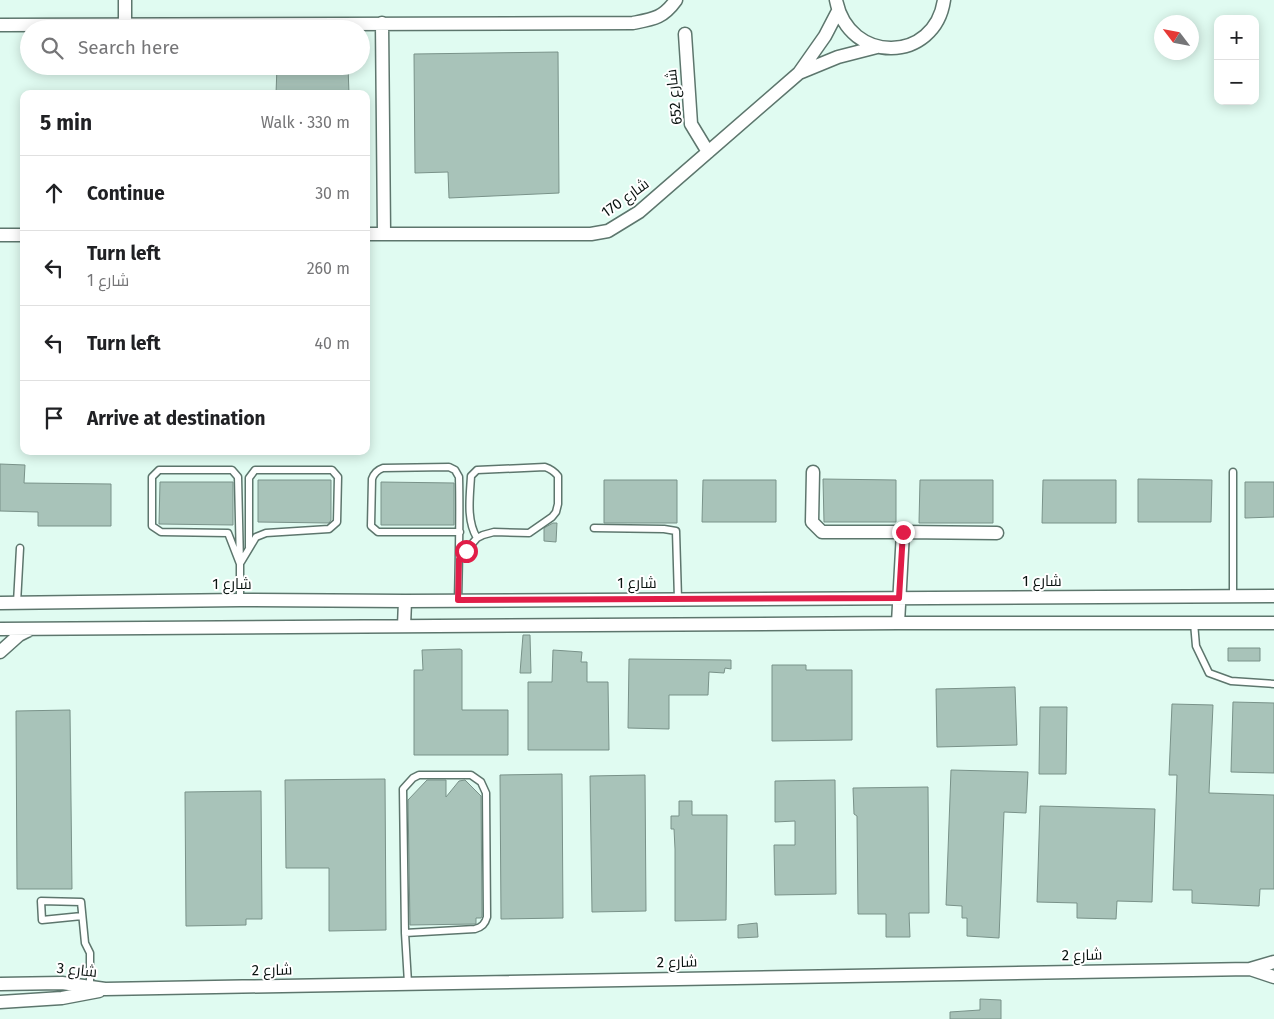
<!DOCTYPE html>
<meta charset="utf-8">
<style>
body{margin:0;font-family:"Fira Sans",Cairo,sans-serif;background:#f2f2f2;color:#202124}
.controls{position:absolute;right:15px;top:15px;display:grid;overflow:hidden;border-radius:10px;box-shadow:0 2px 12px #0003}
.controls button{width:45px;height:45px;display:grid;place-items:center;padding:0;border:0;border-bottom:1px solid #e0e0e0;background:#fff;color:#202124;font:25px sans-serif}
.compass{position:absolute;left:1154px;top:15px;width:45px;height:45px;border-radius:50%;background:#fff;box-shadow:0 2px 12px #0003;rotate:302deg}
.stop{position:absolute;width:15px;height:15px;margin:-11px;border:4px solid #e11d48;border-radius:50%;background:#fff}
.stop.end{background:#e11d48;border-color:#fff;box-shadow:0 1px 5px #0008}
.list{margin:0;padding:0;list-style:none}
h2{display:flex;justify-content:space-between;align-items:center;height:65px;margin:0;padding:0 20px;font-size:21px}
h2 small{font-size:16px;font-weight:400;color:#757577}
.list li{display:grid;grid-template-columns:32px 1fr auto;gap:15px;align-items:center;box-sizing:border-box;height:75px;padding:0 20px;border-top:1px solid #e0e0e0}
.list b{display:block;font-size:19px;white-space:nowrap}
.list p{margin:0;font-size:16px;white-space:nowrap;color:#757577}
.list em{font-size:16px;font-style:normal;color:#757577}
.icon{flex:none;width:28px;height:28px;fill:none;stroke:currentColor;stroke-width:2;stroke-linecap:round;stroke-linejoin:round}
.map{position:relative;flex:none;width:1274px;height:1019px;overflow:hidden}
.search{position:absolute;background:#fff;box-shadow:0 2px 12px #0003;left:20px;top:20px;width:350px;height:55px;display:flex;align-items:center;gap:12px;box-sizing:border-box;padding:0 18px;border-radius:28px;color:#757577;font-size:19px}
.panel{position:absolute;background:#fff;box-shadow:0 2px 12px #0003;left:20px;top:90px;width:350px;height:365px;border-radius:10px}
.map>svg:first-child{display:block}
.building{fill:#a8c3b9;stroke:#799289}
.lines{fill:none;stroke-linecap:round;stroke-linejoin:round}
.lane-casing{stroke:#5d766d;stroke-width:9}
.street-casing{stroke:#5d766d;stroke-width:15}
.lane{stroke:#fff;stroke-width:6}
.street{stroke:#fff;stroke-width:12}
.route{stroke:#e11d48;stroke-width:6}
.labels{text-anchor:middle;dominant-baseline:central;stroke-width:4;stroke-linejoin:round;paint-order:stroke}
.street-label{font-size:15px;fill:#0a1310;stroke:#fff}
</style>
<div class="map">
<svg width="1274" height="1019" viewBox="0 0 1274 1019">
<rect width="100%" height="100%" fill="#e0fbf1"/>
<path class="building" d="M 558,52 L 559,193 L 449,198 L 448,172 L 415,173 L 414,54 Z
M 277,66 L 348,66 L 349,94 L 276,94 Z
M 0,464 L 25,465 L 24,483 L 111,484 L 111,526 L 38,526 L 38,512 L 0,511 Z
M 823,479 L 896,480 L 896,522 L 824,522 Z
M 1138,479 L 1212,480 L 1211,522 L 1138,522 Z
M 258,480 L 331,480 L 331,520 L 329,523 L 258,522 Z
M 604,480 L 677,480 L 677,523 L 604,523 Z
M 703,480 L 776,480 L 776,522 L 702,522 Z
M 920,480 L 993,480 L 993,523 L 919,523 Z
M 1043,480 L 1116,480 L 1116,523 L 1042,523 Z
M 160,482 L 233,482 L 233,525 L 159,524 Z
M 381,482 L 454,483 L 454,525 L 381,525 Z
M 1245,482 L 1274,482 L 1274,517 L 1245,518 Z
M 553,523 L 557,523 L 556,542 L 544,541 L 544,528 Z
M 523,635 L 530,635 L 531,673 L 520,673 Z
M 1228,648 L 1260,648 L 1260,661 L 1228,661 Z
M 460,649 L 462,650 L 462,710 L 508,710 L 508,755 L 414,755 L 414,670 L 423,670 L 422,650 Z
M 553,650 L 582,652 L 581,662 L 587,662 L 587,682 L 608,682 L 609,750 L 528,750 L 528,682 L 552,682 Z
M 629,659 L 731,660 L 731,669 L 725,668 L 724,673 L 709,672 L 708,695 L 669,695 L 669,729 L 628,728 Z
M 772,665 L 806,665 L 806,670 L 852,670 L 852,740 L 772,741 Z
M 1015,687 L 1017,745 L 937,747 L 936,689 Z
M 1233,702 L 1274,703 L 1274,773 L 1231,772 Z
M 1172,704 L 1213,705 L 1209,793 L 1274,795 L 1274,889 L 1260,889 L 1259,906 L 1192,903 L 1192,890 L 1173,890 L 1177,775 L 1169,775 Z
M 1040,707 L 1067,707 L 1066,774 L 1039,774 Z
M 70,710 L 72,889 L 17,889 L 16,711 Z
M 951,770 L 1028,772 L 1026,813 L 1004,812 L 999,938 L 967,936 L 967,918 L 962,918 L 962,906 L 946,905 Z
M 562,774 L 563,918 L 501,919 L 500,775 Z
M 645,775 L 646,911 L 592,912 L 590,776 Z
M 385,779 L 386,930 L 329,931 L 329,868 L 286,868 L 285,780 Z
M 427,780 L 446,780 L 446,797 L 459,781 L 465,780 L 481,796 L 482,916 L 481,918 L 476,918 L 476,924 L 410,925 L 408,800 Z
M 835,780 L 836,894 L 775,895 L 774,845 L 795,845 L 795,821 L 775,822 L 775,781 Z
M 928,787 L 929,913 L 909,913 L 910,937 L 886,937 L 886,914 L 858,914 L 857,816 L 854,814 L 853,788 Z
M 261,791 L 262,919 L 246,919 L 246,925 L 186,926 L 185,792 Z
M 679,801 L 692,801 L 692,815 L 727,815 L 726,920 L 675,921 L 675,849 L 674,829 L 671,829 L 671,816 L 679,816 Z
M 1040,806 L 1155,809 L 1152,902 L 1117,901 L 1116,919 L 1077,918 L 1077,903 L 1037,902 Z
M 757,923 L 758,937 L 738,938 L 738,925 Z
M 980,999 L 1001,1000 L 1001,1019 L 950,1019 L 950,1012 L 980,1010 Z"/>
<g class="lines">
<defs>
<path id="lane" d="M 1233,472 L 1233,596
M 594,528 L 664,529 L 676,531 L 678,599
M 459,559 L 477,538 L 483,535 L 494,532 L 529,533 L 552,517 L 556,512 L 558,504 L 558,476 C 554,471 551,469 545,467 L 477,470 L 471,476 C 470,496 466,520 477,538
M 241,562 L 256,537 L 266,533 L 329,529 L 337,522 L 338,477 L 332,470 L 255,470 L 249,478 L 249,547
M 240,564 L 238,477 L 232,470 L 159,470 L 152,477 L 152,526 L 161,532 L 228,533 L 240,564 L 240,600
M 458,600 C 459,559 460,518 459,477 L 455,470 L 449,467 L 383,468 C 377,470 374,473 372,479 L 371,526 L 378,532 L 460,532
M 17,603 L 20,548
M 1194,623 L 1196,646 L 1209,673 L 1231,681 L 1274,684
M 82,916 L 42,920 L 41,901 L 81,902 L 85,943 L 90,953 L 90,986
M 405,933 L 475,929 C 482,927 485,924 487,917 L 486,793 L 481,782 L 471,775 L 419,775 L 413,778 L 403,789 L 405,933 L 408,983"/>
<path id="street" d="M 125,0 L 125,25
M 836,0 C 849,65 935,63 944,0
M 382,23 L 384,234
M 0,25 L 633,23 C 654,19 663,18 676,0
M 685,34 L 691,124 L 708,152
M 799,73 L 838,57 L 877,47
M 366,234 L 591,234 L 608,231 L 639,212 L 799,73 L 825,36 L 838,11
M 0,235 L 24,235
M 813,472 L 812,522 L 822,532 L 903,532
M 0,603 L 240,600 L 405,601 L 1274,596
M 898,623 L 903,532 L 997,533
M 404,626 L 405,601
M 0,629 L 898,623 L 1274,623
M 0,652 L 19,635 L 29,630
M 1250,969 L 1274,977
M 0,984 L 62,983 L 105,989 L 1250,969 L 1274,962
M 0,1002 L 62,998 L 99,991"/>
</defs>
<use href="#lane" class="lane-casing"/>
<use href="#street" class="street-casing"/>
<use href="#lane" class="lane"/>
<use href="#street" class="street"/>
</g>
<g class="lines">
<path class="route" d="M 466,551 L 459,559 L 458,600 L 899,598 L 903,532"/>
</g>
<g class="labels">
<g class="street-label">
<text transform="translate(674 97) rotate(-96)">شارع 652</text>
<text transform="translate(625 198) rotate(-36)">شارع 170</text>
<text x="1042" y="581">شارع 1</text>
<text x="637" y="583">شارع 1</text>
<text x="232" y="584">شارع 1</text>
<text transform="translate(1082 955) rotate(-1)">شارع 2</text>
<text transform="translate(677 962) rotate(-1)">شارع 2</text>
<text transform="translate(77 970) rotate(6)">شارع 3</text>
<text transform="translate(272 970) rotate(-1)">شارع 2</text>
</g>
</g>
</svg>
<div class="controls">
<button>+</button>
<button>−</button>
</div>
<svg class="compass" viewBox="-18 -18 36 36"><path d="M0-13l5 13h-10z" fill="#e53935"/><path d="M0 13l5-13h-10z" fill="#757577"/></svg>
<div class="stop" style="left:466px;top:551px"></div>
<div class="stop end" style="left:903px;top:532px"></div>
<div class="search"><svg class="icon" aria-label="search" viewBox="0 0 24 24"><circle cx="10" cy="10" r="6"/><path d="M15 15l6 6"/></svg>Search here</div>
<section class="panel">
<h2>5 min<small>Walk · 330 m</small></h2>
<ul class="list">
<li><svg class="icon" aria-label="ahead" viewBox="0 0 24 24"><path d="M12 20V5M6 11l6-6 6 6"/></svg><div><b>Continue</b></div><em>30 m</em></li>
<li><svg class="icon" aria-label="left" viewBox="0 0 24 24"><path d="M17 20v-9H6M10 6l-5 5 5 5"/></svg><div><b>Turn left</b><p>شارع 1</p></div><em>260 m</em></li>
<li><svg class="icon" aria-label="left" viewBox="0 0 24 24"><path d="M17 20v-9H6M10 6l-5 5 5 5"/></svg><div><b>Turn left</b></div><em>40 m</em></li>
<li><svg class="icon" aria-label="arrive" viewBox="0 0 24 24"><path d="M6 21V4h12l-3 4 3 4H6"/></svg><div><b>Arrive at destination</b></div></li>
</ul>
</section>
</div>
